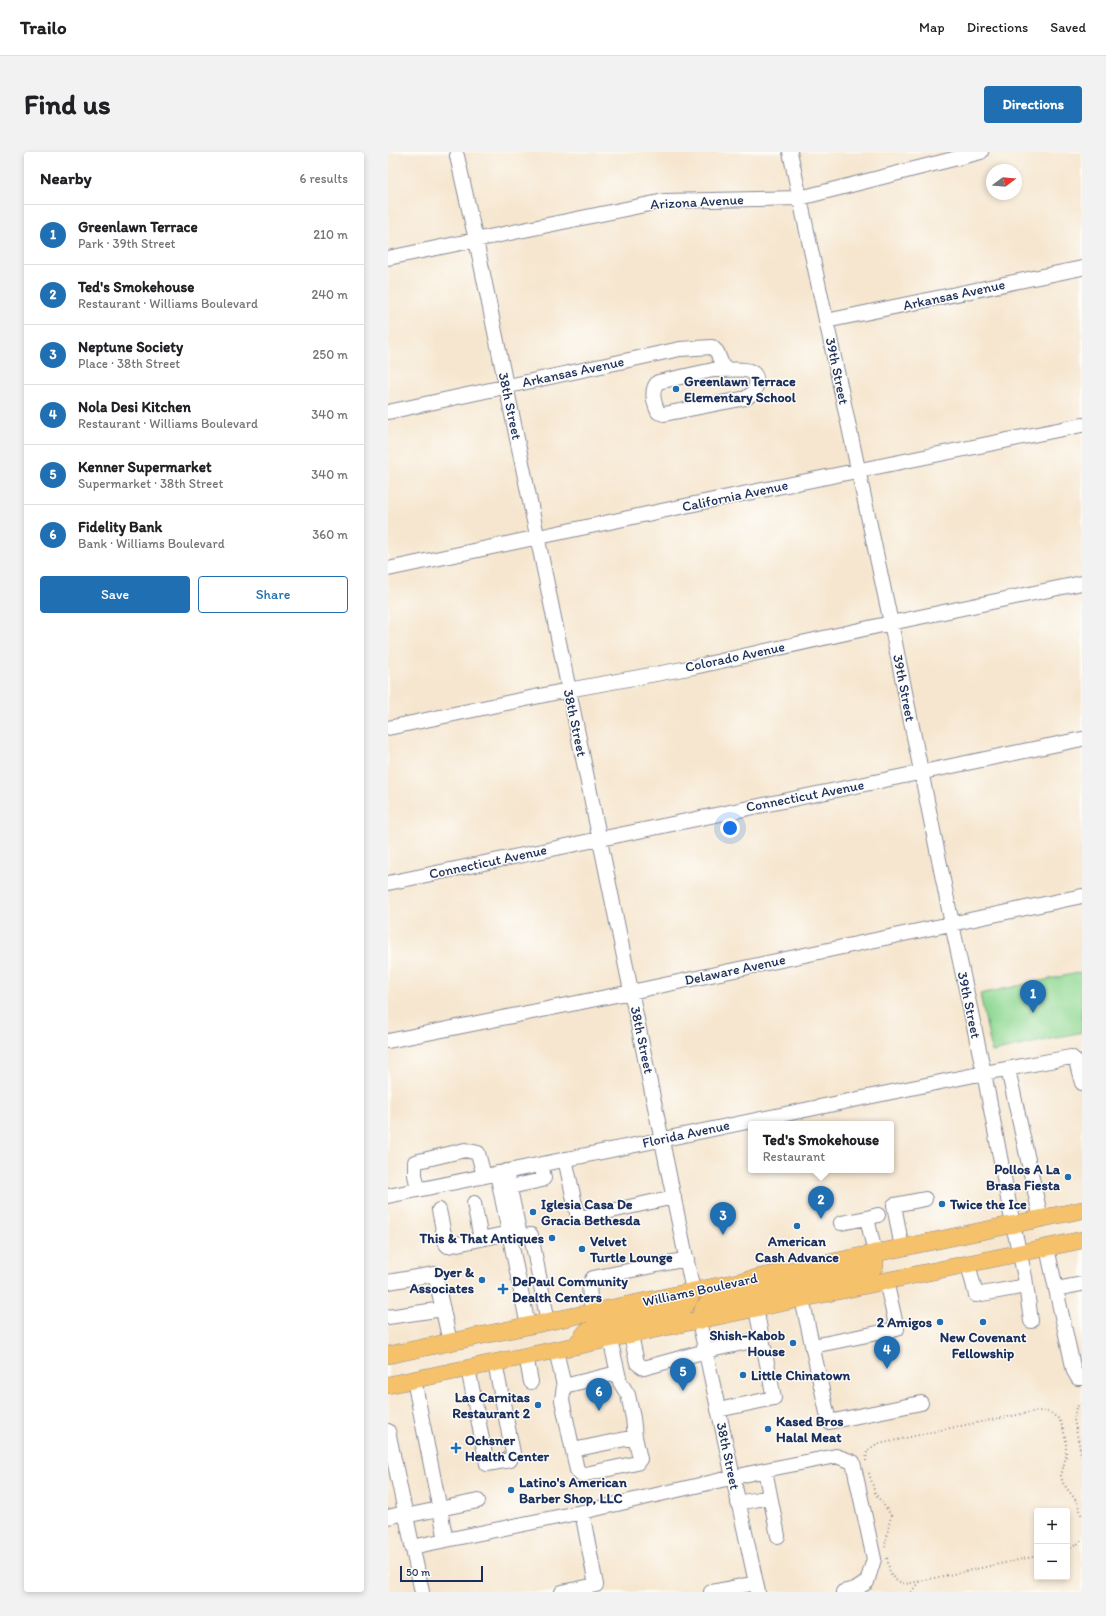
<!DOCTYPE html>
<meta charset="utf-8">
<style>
body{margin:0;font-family:Itim,sans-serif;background:#f2f2f2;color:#202124}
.controls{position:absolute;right:12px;bottom:12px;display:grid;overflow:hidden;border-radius:4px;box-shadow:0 2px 6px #0003}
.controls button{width:36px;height:36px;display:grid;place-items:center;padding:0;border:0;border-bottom:1px solid #e0e0e0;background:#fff;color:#202124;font:20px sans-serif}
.compass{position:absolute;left:598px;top:12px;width:36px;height:36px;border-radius:50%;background:#fff;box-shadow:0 2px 6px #0003;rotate:74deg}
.scale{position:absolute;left:12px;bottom:10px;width:83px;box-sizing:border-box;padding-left:4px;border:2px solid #1b2f5e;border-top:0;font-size:11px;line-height:14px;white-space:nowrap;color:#1b2f5e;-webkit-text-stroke:3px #fdfcf7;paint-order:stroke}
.you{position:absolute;left:342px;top:676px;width:14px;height:14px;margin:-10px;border:3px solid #fff;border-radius:50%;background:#1a73e8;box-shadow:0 0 0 6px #1a73e833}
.badge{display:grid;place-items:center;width:26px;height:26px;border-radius:50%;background:#1f6fb2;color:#fff;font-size:13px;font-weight:700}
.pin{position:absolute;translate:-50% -33px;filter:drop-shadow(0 1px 2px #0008)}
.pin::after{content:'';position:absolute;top:21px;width:14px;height:12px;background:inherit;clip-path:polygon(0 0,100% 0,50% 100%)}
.popup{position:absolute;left:360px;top:969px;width:146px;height:52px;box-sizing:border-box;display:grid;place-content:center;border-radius:4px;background:#fff;filter:drop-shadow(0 1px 3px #0005);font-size:13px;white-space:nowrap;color:#757577}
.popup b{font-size:15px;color:#202124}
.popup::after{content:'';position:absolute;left:50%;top:100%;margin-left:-8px;border:8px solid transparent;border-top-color:#fff}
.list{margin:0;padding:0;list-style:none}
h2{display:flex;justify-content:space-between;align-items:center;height:52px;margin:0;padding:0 16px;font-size:17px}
h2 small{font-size:13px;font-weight:400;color:#757577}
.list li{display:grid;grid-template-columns:26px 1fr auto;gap:12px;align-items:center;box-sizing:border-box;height:60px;padding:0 16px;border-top:1px solid #e0e0e0}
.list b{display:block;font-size:15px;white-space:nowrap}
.list p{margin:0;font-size:13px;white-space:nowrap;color:#757577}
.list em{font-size:13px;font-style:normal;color:#757577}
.actions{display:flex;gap:8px;padding:12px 16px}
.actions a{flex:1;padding:9px 0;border:1px solid #1f6fb2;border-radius:4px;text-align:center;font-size:14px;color:#1f6fb2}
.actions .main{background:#1f6fb2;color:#fff}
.map{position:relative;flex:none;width:694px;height:1440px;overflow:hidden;border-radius:4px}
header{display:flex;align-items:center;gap:24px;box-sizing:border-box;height:56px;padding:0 20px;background:#fff;border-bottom:1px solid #e0e0e0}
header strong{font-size:19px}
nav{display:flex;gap:22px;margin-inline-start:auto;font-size:14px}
.intro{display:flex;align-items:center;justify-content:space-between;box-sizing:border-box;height:96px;padding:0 24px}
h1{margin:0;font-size:28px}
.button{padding:10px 18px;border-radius:4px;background:#1f6fb2;color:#fff;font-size:14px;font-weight:700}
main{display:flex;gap:24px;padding:0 24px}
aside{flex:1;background:#fff;border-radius:4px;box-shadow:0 2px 6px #0003}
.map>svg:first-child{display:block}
.green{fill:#91d994;stroke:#568479}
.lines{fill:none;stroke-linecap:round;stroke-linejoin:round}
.minor-casing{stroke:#888a96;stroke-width:16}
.major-casing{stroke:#888a96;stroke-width:18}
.path{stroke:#888a96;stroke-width:2;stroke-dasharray:1 3;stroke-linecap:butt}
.minor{stroke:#fff;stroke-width:14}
.major{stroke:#f5c16b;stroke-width:17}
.poi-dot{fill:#1f6fb2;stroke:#fdfcf7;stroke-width:1.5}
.labels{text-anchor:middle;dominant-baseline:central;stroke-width:3;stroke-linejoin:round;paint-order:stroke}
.street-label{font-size:14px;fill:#1b2f5e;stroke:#fdfcf7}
.poi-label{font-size:14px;font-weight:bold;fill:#1b2f5e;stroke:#fdfcf7;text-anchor:start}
</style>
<header>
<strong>Trailo</strong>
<nav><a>Map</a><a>Directions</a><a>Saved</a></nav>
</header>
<div class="intro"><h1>Find us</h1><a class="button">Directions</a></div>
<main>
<aside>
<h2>Nearby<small>6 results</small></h2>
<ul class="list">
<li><span class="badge">1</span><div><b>Greenlawn Terrace</b><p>Park · 39th Street</p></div><em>210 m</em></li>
<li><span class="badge">2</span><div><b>Ted's Smokehouse</b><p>Restaurant · Williams Boulevard</p></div><em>240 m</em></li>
<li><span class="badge">3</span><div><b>Neptune Society</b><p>Place · 38th Street</p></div><em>250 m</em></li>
<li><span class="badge">4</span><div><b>Nola Desi Kitchen</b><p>Restaurant · Williams Boulevard</p></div><em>340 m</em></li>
<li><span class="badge">5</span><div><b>Kenner Supermarket</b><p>Supermarket · 38th Street</p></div><em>340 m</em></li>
<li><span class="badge">6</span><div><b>Fidelity Bank</b><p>Bank · Williams Boulevard</p></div><em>360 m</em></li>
</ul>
<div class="actions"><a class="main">Save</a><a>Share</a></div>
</aside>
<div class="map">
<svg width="694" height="1440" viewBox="0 0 694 1440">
<rect width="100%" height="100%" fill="#fdfcf7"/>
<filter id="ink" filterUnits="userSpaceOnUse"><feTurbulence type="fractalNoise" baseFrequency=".025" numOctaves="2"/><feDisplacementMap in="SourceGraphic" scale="8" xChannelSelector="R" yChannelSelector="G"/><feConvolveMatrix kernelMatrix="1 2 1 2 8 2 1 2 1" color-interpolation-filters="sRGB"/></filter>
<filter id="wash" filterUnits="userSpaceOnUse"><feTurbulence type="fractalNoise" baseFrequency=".012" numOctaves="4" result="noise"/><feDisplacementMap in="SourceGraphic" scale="16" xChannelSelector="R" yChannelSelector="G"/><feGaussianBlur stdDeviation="0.9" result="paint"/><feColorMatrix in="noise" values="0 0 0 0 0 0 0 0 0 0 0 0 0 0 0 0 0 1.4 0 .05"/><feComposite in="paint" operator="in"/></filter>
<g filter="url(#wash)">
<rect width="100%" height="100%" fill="#f6e6cf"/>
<path class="green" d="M 694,820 L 694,880 L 604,900 L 592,842 Z"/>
</g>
<g filter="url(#ink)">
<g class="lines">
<defs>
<path id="minor" d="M 402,0 L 503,471 L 564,772 L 596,921 L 625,1073 L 637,1125 L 643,1169
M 69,4 L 88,88 L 305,1139
M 0,106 L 276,49 L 412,46 L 593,0
M 438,169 L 694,116
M 0,260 L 292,197 L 324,195 L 329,200 L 336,218 C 353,217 376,214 366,240 L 358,246 L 276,262 L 270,260 C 266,251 262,238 270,230 L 325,218 L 336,218
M 0,417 L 330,347 L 694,273
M 0,576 L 180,538 L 306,515 L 503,471 L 694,431
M 0,731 L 694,587
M 0,889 L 243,840 L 694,744
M 620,917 L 653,1067
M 177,1007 L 189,1061 L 192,1064 L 196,1065 L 286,1045
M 118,1019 L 132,1083 L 135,1084 L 143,1083 L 160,1170
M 109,1021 L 140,1174
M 122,1035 L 154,1028 L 156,1026 L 153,1012
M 30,1037 L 27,1023 L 27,1010 L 77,998 L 90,1001 L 96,1024
M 0,1044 L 596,921 L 683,905 L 688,909 L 694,931
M 86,1051 L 93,1087
M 51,1058 L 58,1092 L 60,1094 L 121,1081
M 453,1071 L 479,1066
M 514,1096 L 506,1053 L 537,1047
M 659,1096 L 686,1219 L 690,1226 L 694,1226
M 487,1101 L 479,1066 L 490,1063
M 580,1112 L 588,1143 L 638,1134
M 0,1130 L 47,1122 L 62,1190
M 668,1137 L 694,1132
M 414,1147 L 441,1270 L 533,1251
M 205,1160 C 203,1149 198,1135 205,1126 L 299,1107
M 0,1165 L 55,1157
M 311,1169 L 370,1440
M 243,1183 L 249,1211 L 256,1216 L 318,1199 L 374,1187
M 222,1187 L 232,1230 L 240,1243 L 245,1266 L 247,1285
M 425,1194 L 509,1177 L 498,1129
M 168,1198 L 176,1234 L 174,1248 L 189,1318 L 193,1323 L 249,1311 L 252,1307 L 247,1285 L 185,1298
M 138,1204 L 143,1230
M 80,1216 L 99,1312 L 122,1308 L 125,1301 L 107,1211
M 26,1228 L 58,1388
M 176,1234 L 229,1221
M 330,1258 L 386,1246 L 368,1157
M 0,1279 L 34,1440
M 377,1318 L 390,1384
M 350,1351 L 382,1345
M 194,1360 L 377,1318 L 448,1304 L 465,1310 L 486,1407 L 479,1430 L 470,1436 L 455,1440
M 17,1364 L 90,1349
M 0,1365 L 17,1361
M 24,1395 L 194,1360 L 208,1433 L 174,1440
M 323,1440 L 368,1431"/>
<path id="major" d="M 311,1169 L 316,1155 L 323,1151 L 481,1118 L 487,1114 L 487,1101
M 187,1194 L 198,1180 L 211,1175 L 294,1157 L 298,1153 L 305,1139
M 0,1203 L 694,1058
M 0,1233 L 694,1088"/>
</defs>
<use href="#minor" class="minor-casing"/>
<use href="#major" class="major-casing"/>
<path class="path" d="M 694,1252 L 688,1255 L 686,1268 L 694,1306
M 478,1309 L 479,1299 L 487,1293 L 557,1277 L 649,1259 L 661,1260 L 671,1267 L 675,1276 L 678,1289 L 678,1304 L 673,1324 L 675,1331 L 689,1350 L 694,1365
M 481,1321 L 487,1341 L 503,1363 L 497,1393 L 498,1398
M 679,1398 L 691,1391 L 694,1387
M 499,1406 C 502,1421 502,1428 518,1432 L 649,1404
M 523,1440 L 531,1430"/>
<use href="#minor" class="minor"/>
<use href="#major" class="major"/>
</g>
</g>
<g class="poi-dot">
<circle cx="288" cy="237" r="4"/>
<circle cx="680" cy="1025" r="4"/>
<circle cx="554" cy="1052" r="4"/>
<circle cx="145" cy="1060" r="4"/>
<circle cx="409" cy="1074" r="4"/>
<circle cx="164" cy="1086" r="4"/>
<circle cx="194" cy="1097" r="4"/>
<circle cx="94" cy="1128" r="4"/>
<path d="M113 1131h4v4h4v4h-4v4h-4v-4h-4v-4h4z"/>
<circle cx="552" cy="1170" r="4"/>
<circle cx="595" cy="1170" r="4"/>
<circle cx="405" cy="1191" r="4"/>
<circle cx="355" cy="1223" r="4"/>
<circle cx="150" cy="1253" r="4"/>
<circle cx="380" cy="1277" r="4"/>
<path d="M66 1290h4v4h4v4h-4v4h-4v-4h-4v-4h4z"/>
<circle cx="123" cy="1338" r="4"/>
</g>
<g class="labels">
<g class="street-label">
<text transform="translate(309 50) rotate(-3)">Arizona Avenue</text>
<text transform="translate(566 143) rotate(-12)">Arkansas Avenue</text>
<text transform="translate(449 219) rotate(78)">39th Street</text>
<text transform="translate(185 220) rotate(-12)">Arkansas Avenue</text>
<text transform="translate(122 254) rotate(78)">38th Street</text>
<text transform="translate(347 344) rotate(-12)">California Avenue</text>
<text transform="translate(347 505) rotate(-12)">Colorado Avenue</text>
<text transform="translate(516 536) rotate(79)">39th Street</text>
<text transform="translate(187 571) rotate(78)">38th Street</text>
<text transform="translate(417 644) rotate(-11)">Connecticut Avenue</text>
<text transform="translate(100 710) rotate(-12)">Connecticut Avenue</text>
<text transform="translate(347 818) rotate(-12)">Delaware Avenue</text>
<text transform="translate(581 853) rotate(78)">39th Street</text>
<text transform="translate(254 888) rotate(78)">38th Street</text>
<text transform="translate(298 982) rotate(-12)">Florida Avenue</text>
<text transform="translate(312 1138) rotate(-12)">Williams Boulevard</text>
<text transform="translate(340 1304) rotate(78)">38th Street</text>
</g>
<g class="poi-label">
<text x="296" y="229">Greenlawn Terrace<tspan x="296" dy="16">Elementary School</tspan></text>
<text x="672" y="1017" text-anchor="end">Pollos A La<tspan x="672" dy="16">Brasa Fiesta</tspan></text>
<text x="153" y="1052">Iglesia Casa De<tspan x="153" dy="16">Gracia Bethesda</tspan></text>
<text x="562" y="1052">Twice the Ice</text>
<text x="156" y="1086" text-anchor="end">This &amp; That Antiques</text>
<text x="202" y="1089">Velvet<tspan x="202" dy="16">Turtle Lounge</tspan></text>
<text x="409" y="1089" text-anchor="middle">American<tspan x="409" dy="16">Cash Advance</tspan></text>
<text x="86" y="1120" text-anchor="end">Dyer &amp;<tspan x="86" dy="16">Associates</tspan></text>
<text x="124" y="1129">DePaul Community<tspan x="124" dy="16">Dealth Centers</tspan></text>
<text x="544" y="1170" text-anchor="end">2 Amigos</text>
<text x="397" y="1183" text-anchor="end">Shish-Kabob<tspan x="397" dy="16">House</tspan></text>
<text x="595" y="1185" text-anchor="middle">New Covenant<tspan x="595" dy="16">Fellowship</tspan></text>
<text x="363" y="1223">Little Chinatown</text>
<text x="142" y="1245" text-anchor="end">Las Carnitas<tspan x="142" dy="16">Restaurant 2</tspan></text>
<text x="388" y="1269">Kased Bros<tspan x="388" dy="16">Halal Meat</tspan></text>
<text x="77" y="1288">Ochsner<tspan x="77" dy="16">Health Center</tspan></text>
<text x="131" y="1330">Latino's American<tspan x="131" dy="16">Barber Shop, LLC</tspan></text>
</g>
</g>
</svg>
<div class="controls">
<button>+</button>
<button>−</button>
</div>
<svg class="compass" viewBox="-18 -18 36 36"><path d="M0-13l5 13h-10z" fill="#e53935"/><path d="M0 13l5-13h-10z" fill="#757577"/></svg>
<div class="scale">50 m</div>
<div class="you"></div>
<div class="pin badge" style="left:645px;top:861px">1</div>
<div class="pin badge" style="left:433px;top:1067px">2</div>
<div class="popup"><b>Ted's Smokehouse</b>Restaurant</div>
<div class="pin badge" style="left:335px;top:1083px">3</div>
<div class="pin badge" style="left:499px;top:1217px">4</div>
<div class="pin badge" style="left:295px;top:1239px">5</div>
<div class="pin badge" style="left:211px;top:1259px">6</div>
</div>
</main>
